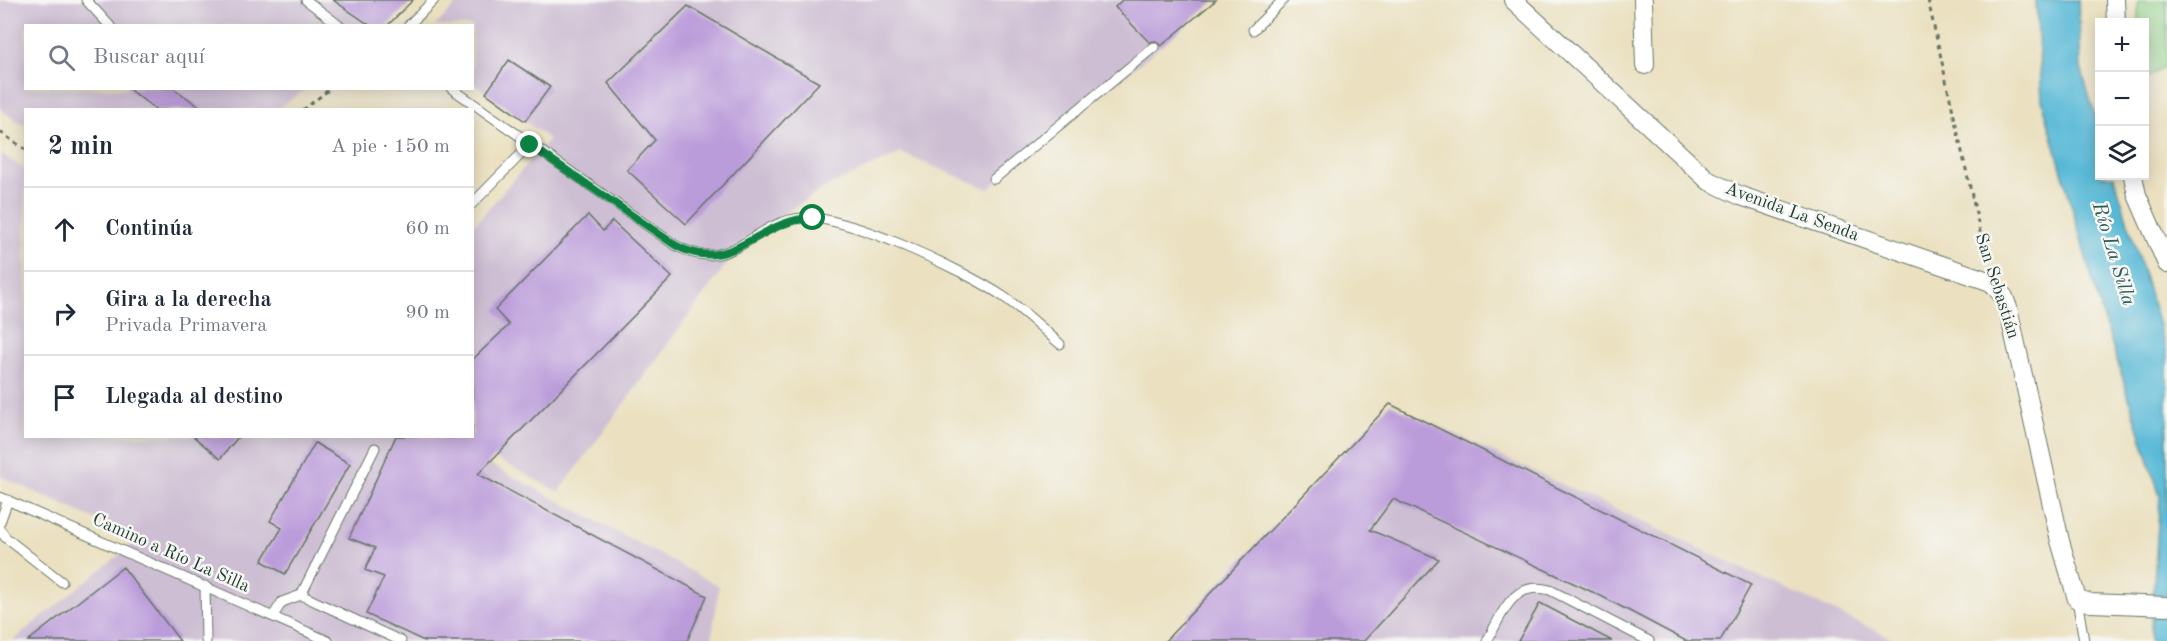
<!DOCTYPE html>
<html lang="es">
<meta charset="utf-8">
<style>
body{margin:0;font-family:"Old Standard TT",serif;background:#f6f6f7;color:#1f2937}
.controls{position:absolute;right:18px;top:18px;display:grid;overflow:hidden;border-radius:0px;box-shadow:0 3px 15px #0003}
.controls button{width:54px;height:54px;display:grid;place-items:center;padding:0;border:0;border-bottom:2px solid #e0e1e3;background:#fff;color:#1f2937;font:30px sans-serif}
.stop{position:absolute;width:18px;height:18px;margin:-14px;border:4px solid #0b8043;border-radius:50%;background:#fff}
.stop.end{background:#0b8043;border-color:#fff;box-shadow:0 2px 6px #0008}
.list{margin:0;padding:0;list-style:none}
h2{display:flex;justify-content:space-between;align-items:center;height:78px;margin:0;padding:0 24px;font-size:26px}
h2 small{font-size:20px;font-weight:400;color:#747a83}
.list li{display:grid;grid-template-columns:39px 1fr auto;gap:18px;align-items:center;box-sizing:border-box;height:84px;padding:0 24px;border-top:2px solid #e0e1e3}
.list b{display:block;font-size:22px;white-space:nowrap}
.list p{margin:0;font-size:20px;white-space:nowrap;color:#747a83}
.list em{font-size:20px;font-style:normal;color:#747a83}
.icon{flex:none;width:33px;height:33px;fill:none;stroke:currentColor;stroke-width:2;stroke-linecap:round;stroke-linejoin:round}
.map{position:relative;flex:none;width:2167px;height:641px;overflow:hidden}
.search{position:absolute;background:#fff;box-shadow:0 3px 15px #0003;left:24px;top:24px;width:450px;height:66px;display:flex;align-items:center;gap:15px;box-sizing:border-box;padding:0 21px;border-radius:0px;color:#747a83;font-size:22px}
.panel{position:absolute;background:#fff;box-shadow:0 3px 15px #0003;left:24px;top:108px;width:450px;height:330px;border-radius:0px}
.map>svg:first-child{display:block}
.industrial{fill:#cdbed3}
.green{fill:#90d087;stroke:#58865e;stroke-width:1.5}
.water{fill:#58b9d7;stroke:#3c7b86;stroke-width:1.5}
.building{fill:#bb9cda}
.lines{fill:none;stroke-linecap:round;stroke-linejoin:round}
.service-casing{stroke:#667665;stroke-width:11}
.minor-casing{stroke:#667665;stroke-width:20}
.path{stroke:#667665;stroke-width:3;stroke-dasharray:4.5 4.5;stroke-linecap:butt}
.service{stroke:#fff;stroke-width:9}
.minor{stroke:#fff;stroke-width:18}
.route{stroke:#0b8043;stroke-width:8}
.labels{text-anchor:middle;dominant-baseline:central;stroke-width:5;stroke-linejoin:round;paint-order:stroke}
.street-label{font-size:18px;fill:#1f3d34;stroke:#f6f6f2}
.water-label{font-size:20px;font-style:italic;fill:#2d5c5d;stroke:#f6f6f2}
</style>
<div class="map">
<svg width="2167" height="641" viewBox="0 0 2167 641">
<rect width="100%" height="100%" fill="#f6f6f2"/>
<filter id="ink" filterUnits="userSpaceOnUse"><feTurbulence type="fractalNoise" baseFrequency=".0167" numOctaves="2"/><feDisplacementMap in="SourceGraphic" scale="12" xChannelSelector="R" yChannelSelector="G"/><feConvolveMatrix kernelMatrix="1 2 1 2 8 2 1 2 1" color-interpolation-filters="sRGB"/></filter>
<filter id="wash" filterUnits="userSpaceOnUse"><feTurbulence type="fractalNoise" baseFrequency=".008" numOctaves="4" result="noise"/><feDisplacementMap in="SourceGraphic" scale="24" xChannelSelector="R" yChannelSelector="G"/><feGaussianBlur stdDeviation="1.35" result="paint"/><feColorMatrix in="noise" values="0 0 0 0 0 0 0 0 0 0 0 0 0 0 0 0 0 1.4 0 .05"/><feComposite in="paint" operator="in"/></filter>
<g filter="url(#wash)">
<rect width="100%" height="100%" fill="#ebe1c1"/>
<path class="industrial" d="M 0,0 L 413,0 L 387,25 L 26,26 L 26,88 L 306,89 L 278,109 L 26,110 L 25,126 L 0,109 Z
M 461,0 L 1216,0 L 988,189 L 901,153 L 824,188 L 745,239 L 559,492 L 455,437 L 472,436 L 473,226 L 549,139 L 473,83 L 472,26 L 435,26 Z
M 0,153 L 25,170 L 26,436 L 438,437 L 719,586 L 712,636 L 719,641 L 12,641 L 139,539 L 0,476 Z
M 1390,404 L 1898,641 L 1165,641 Z"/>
<path class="green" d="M 2138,0 L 2167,0 L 2167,66 L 2145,79 L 2144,22 L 2138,22 Z"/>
<path class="water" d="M 2036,0 L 2078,0 L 2081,68 L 2099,129 L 2100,176 L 2114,176 L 2167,352 L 2167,641 L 2150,641 L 2160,496 L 2098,300 L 2042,100 Z"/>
<g id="blocks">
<path class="building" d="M 333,0 L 413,0 L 387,26 L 371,26 Z
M 1122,0 L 1216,0 L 1161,46 L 1156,41 L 1149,42 L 1115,7 Z
M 688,6 L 819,83 L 686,224 L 627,170 L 655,140 L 608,83 Z
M 509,60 L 550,87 L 525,121 L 486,93 Z
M 127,88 L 173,88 L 204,110 L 157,110 Z
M 588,215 L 603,231 L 612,221 L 672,277 L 478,474 L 707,596 L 687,641 L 424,641 L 366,614 L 384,577 L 365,570 L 375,548 L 349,538 L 396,436 L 472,436 L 472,360 L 509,325 L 495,310 Z
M 1390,404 L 1751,585 L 1720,641 L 1686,641 L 1601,596 L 1393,499 L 1370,530 L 1439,559 L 1364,641 L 1165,641 Z
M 193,436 L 239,436 L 220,459 Z
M 315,443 L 350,464 L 285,574 L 262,561 L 282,528 L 270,521 Z
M 123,567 L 180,641 L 28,641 Z
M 1540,603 L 1612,641 L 1518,641 Z"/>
</g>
</g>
<g filter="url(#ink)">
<use href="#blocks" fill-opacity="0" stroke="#667665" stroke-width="1.5"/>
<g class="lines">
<defs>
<path id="service" d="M 86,0 L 110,26
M 306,0 L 340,26
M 408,26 L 434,0
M 1253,30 L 1283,0
M 451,88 L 675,245 C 731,277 751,223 801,218 C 846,214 966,271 1004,297 C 1024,311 1042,328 1060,344
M 994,179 L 1154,47
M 472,204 L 530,145
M 0,497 L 328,641
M 0,522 L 8,500
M 0,529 L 5,537 L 62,582
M 205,586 L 206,641
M 301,595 L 375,448
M 2077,599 L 2084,641
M 273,616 L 282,602 L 301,595 L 401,641
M 1487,641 C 1503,613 1512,580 1550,590 L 1649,641"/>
<path id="minor" d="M 1513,0 L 1709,181 L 1741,196 L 1991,282 L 2004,297 L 2008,308 L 2060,541 L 2077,599 L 2091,603 L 2167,606
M 1643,0 L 1645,65
M 2115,0 L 2116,22
M 2133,176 L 2137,195 L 2167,264"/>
</defs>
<use href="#service" class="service-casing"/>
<use href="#minor" class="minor-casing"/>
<path class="path" d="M 1928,0 L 1987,263
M 303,110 L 331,88
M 0,132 L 26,150"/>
<use href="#service" class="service"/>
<use href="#minor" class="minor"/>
</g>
</g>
<g class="lines" filter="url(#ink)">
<path class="route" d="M 530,145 L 675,245 C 732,277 757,219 813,218"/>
</g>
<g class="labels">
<g class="street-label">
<text transform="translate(1792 212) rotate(20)">Avenida La Senda</text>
<text transform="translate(1997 286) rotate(72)">San Sebastián</text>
<text transform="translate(171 553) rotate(24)">Camino a Río La Silla</text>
</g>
<g class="water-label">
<text transform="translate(2113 254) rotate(73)">Río La Silla</text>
</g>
</g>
</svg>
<div class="controls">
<button>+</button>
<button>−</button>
<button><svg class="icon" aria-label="layers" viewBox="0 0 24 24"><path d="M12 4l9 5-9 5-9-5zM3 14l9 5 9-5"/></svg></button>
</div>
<div class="stop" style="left:813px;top:218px"></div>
<div class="stop end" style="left:530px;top:145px"></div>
<div class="search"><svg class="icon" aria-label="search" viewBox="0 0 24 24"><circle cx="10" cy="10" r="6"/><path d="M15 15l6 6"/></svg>Buscar aquí</div>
<section class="panel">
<h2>2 min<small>A pie · 150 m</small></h2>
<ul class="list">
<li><svg class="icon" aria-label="ahead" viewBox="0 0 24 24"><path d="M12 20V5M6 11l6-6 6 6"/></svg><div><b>Continúa</b></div><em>60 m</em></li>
<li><svg class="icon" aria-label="right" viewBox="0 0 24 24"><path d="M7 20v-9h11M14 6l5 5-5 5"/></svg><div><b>Gira a la derecha</b><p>Privada Primavera</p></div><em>90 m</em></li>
<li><svg class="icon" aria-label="arrive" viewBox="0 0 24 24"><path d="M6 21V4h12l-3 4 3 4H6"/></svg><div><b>Llegada al destino</b></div></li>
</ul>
</section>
</div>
